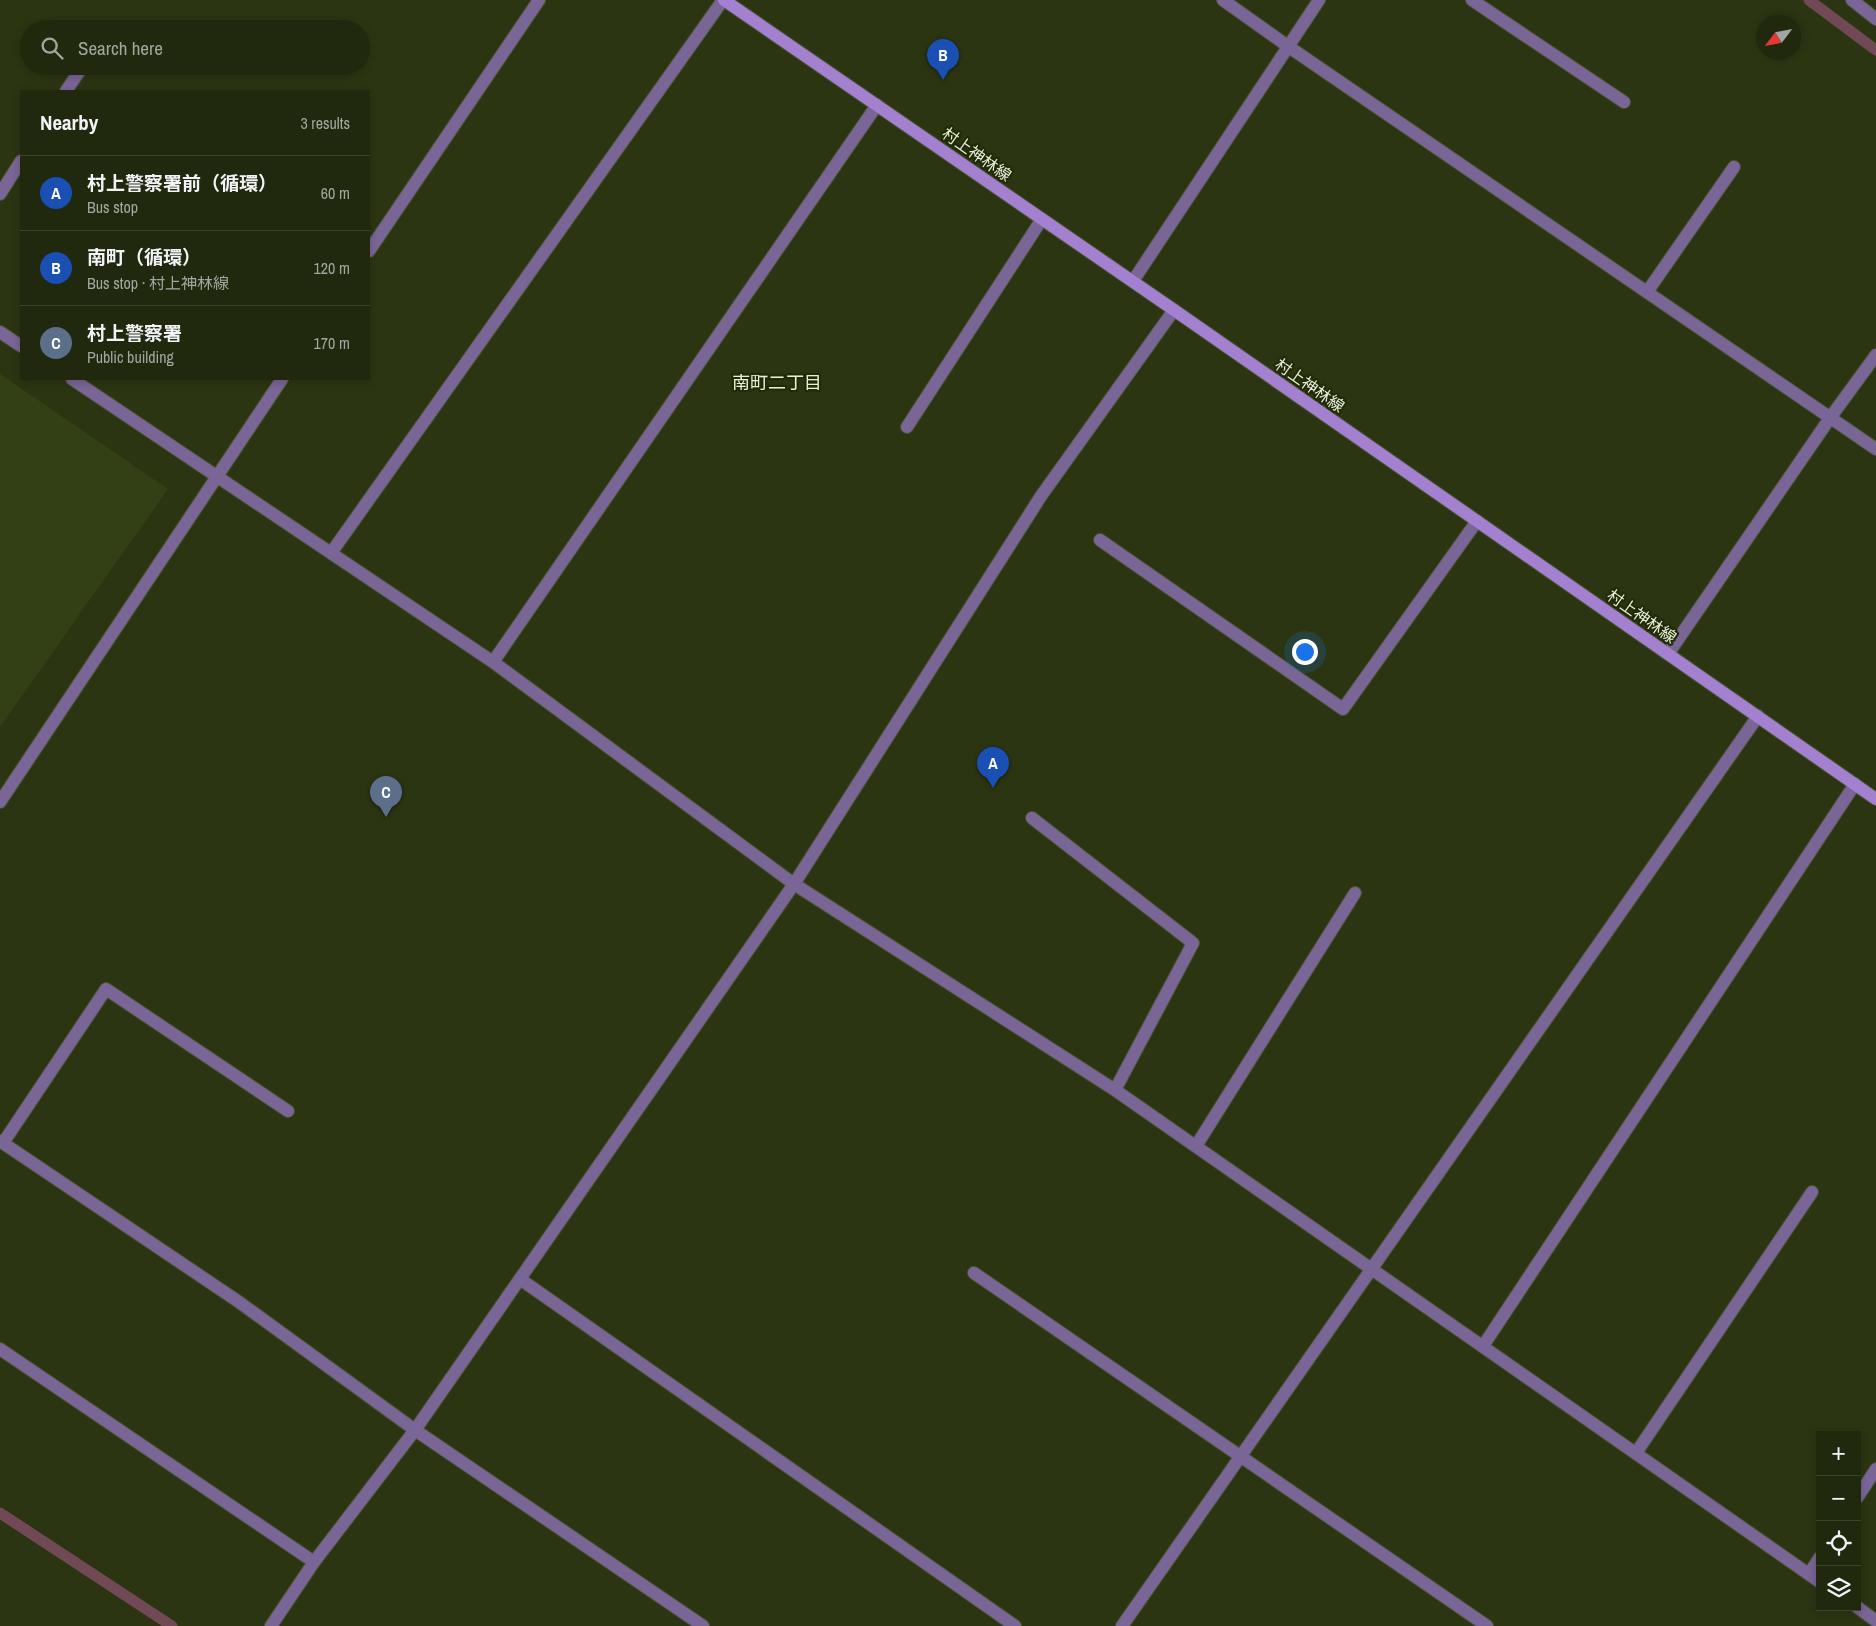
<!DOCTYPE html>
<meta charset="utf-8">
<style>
body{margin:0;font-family:"Archivo Narrow","Noto Sans JP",sans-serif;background:#283017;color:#f1f3f6}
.controls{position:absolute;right:15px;bottom:15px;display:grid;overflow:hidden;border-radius:0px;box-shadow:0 2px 8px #0003}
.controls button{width:45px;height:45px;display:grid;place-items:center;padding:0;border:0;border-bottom:1px solid #3d442e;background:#20280e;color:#f1f3f6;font:25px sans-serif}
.compass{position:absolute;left:1756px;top:15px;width:45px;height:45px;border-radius:50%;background:#20280e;box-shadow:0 2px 8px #0003;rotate:238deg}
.you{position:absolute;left:1304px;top:651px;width:18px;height:18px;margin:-12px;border:4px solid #fff;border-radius:50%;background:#1a73e8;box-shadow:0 0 0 8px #1a73e833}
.badge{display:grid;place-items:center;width:32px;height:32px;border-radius:50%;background:#1a73e8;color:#fff;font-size:16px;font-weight:700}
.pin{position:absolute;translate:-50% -41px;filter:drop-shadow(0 1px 2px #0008)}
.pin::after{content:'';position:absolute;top:26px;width:18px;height:15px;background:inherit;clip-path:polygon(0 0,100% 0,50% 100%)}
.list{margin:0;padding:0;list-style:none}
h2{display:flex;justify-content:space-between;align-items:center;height:65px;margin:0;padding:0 20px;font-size:21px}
h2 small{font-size:16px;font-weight:400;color:#a2a69e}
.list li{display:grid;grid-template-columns:32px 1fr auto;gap:15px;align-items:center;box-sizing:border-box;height:75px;padding:0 20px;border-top:1px solid #3d442e}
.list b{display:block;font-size:19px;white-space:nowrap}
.list p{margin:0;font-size:16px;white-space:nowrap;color:#a2a69e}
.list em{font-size:16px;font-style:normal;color:#a2a69e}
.icon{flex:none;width:28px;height:28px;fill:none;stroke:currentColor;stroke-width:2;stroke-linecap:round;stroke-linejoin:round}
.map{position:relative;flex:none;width:1876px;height:1626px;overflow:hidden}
.search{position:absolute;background:#20280e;box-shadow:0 2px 8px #0003;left:20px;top:20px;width:350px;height:55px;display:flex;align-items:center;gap:12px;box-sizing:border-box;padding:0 18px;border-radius:28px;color:#a2a69e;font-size:19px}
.panel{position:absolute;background:#20280e;box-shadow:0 2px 8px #0003;left:20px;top:90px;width:350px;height:290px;border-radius:0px}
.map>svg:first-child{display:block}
.built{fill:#333f14}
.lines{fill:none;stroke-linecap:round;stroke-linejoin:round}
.stream{stroke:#714954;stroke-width:11}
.minor-casing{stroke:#495332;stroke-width:14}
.tertiary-casing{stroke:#495332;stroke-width:14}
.secondary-casing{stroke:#495332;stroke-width:14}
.minor{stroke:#7a6597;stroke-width:12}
.tertiary{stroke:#7a6597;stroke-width:12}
.secondary{stroke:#a381d0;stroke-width:12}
.labels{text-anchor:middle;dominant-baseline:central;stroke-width:4.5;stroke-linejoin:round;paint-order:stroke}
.street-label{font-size:16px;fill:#e7eeda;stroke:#222b08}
.neighbourhood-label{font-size:18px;fill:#e7eeda;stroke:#222b08}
</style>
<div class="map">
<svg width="1876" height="1626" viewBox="0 0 1876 1626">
<rect width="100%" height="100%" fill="#2b3512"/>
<path class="built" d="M 0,374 L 168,489 L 0,727 Z"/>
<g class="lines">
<path class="stream" d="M 1809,0 L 1876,50
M 0,1513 L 172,1626"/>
<defs>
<path id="minor" d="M 1223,0 L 1289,47 L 1876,449
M 1472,0 L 1624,102
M 1852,0 L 1876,19
M 66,91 L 83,66
M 0,194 L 21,161
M 369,251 L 539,0
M 1133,281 L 1319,0
M 1647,292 L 1734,167
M 0,332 L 21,346
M 72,379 L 493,662 L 794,884 L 1115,1090 L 1820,1582
M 907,427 L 1042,219
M 1100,540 L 1343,709 L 1477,521
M 331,553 L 723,0
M 1668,654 L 1830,418 L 1876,355
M 493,662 L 877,105
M 0,802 L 282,379
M 1032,818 L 1193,943 L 1115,1090
M 0,1141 L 239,1302 L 415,1430 L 703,1626
M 3,1143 L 106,989 L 288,1111
M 1196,1146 L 1355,893
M 974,1273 L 1487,1626
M 520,1279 L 1015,1626
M 1483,1346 L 1855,784
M 0,1349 L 314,1562
M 1636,1453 L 1812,1192
M 1857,1498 L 1876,1469
M 1809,1574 L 1820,1557
M 1857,1607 L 1876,1621
M 1122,1626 L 1758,716"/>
<path id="tertiary" d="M 271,1626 L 314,1562 L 415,1430 L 794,884 L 1041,496 L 1174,310"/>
<path id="secondary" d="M 724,0 L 1174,310 L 1876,799"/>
</defs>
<use href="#minor" class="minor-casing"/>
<use href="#tertiary" class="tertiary-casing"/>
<use href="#secondary" class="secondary-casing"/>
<use href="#minor" class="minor"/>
<use href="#tertiary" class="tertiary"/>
<use href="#secondary" class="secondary"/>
</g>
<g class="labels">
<g class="street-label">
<text transform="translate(977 154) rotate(35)">村上神林線</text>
<text transform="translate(1310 385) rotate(35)">村上神林線</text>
<text transform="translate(1642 616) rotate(35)">村上神林線</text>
</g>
<g class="neighbourhood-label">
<text x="777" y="382">南町二丁目</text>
</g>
</g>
</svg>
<div class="controls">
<button>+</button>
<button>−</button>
<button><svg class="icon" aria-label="locate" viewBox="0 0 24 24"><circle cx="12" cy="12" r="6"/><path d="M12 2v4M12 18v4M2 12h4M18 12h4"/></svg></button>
<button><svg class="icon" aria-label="layers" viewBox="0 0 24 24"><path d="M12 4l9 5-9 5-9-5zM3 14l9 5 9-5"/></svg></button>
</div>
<svg class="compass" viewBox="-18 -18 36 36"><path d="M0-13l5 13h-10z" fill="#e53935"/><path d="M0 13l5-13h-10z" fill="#a2a69e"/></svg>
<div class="you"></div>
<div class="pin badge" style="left:993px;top:788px;background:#1a4fb4">A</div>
<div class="pin badge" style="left:943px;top:80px;background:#1a4fb4">B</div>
<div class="pin badge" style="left:386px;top:817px;background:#5c6f8a">C</div>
<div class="search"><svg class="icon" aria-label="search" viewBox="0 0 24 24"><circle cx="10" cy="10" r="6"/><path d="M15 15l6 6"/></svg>Search here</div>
<section class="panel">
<h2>Nearby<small>3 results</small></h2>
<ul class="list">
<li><span class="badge" style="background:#1a4fb4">A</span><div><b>村上警察署前（循環）</b><p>Bus stop</p></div><em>60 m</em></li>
<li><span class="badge" style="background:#1a4fb4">B</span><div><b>南町（循環）</b><p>Bus stop · 村上神林線</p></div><em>120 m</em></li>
<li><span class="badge" style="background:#5c6f8a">C</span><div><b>村上警察署</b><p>Public building</p></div><em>170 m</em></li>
</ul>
</section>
</div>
